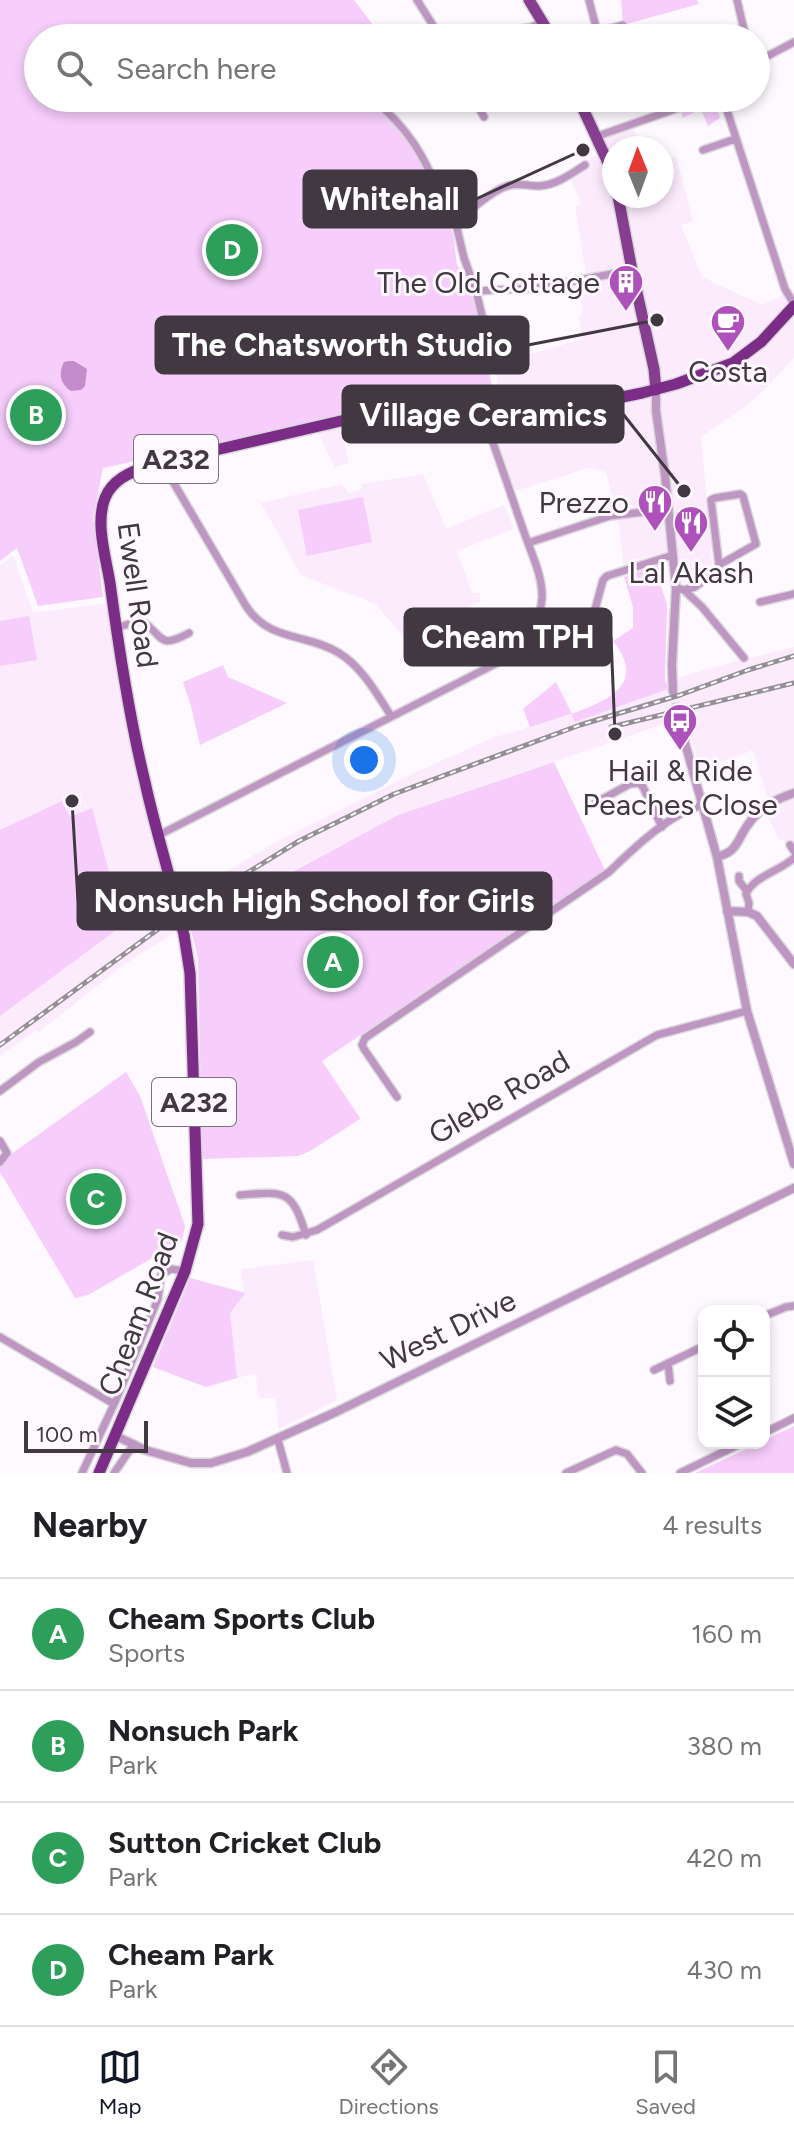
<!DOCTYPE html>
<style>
body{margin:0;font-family:Figtree,sans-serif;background:#f6f6f6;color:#202124}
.controls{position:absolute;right:24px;bottom:24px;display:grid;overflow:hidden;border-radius:16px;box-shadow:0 4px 12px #0003}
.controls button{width:72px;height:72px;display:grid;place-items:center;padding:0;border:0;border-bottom:2px solid #e0e0e0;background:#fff;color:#202124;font:40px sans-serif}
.compass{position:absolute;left:602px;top:136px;width:72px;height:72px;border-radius:50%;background:#fff;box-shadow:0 4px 12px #0003;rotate:359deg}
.scale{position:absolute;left:24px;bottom:20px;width:124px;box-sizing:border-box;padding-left:8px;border:4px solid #413842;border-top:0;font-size:22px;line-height:28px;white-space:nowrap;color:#413842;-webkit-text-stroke:6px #fdf9fe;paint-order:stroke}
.you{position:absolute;left:364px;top:760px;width:28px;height:28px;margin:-20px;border:6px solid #fff;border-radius:50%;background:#1a73e8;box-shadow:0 0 0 12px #1a73e833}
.badge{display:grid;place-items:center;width:52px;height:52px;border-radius:50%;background:#111827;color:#fff;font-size:26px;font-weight:700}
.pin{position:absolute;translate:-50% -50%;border:4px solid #fff;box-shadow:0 2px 8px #0006}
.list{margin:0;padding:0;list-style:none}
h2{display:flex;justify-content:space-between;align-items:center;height:104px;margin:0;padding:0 32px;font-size:34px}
h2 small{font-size:26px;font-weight:400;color:#757577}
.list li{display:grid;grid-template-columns:52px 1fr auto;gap:24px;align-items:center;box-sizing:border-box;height:112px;padding:0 32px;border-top:2px solid #e0e0e0}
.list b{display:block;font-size:30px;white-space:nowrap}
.list p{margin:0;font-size:26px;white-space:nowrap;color:#757577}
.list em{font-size:26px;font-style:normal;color:#757577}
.icon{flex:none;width:44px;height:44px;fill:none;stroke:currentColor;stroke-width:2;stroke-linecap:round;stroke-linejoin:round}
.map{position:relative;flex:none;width:794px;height:1473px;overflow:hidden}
.search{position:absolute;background:#fff;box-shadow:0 4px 12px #0003;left:24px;right:24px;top:24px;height:88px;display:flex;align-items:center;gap:20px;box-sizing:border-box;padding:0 28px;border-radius:44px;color:#757577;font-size:30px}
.sheet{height:552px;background:#fff}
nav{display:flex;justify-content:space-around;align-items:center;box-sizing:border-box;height:112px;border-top:2px solid #e0e0e0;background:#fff;font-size:22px;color:#757577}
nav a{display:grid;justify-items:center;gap:4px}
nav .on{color:#111827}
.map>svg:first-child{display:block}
.built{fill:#fcebfd}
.green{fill:#f6cdfb}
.water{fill:#c48ccb}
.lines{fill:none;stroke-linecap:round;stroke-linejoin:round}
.tertiary-tunnel{stroke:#d7d2d8;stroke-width:8;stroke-dasharray:8 4;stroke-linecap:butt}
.minor-casing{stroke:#dbd6dc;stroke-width:10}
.tertiary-casing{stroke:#dbd6dc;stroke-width:11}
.primary-casing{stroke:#dbd6dc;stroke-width:14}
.trunk-casing{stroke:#dbd6dc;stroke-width:14}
.minor{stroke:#bd96c2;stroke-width:7}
.tertiary{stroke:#bd96c2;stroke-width:8}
.primary{stroke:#863f8f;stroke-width:11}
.trunk{stroke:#7b2c86;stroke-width:11}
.rail-casing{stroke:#958f96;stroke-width:5}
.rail{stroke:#fdf9fe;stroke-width:2;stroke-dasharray:6;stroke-linecap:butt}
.trunk-bridge-casing{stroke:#dbd6dc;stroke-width:14;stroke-linecap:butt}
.trunk-bridge{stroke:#7b2c86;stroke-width:11}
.labels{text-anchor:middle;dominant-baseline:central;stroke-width:6;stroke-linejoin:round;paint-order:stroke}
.shield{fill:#fdf9fe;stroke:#79727a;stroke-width:2}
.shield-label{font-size:28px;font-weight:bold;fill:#413842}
.poi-label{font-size:30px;fill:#413842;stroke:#fdf9fe}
.street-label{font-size:30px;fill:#413842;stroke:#fdf9fe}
.leader{fill:none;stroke:#413842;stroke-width:3}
.callout-dot{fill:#413842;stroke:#fdf9fe;stroke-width:3}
.callout{fill:#413842;stroke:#413842;stroke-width:3}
.callout-label{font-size:32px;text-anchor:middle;font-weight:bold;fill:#fff}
</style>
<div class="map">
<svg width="794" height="1473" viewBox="0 0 794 1473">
<rect width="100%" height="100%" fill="#fdf9fe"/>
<path class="built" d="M 632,127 L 641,148 L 614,148 L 614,196 L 662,196 L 662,161 L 676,156 L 693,221 L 681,225 L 702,277 L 762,305 L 785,294 L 794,305 L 794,358 L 764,390 L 746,406 L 701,437 L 713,572 L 689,584 L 673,580 L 664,552 L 623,564 L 619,522 L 606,472 L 588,468 L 515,491 L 490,418 L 497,388 L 496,354 L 534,353 L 582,339 L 579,318 L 583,310 L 577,284 L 587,282 L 575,206 L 580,205 L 579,196 L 567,173 L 597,155 L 607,137 Z
M 341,427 L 349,463 L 335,467 L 318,433 Z
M 423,474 L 446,529 L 504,505 L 514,529 L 457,551 L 472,593 L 479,593 L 481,601 L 407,640 L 375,604 L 301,575 L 261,503 L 342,484 L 349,493 L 362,489 L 361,484 Z
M 13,555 L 33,613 L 108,603 L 127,733 L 154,833 L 170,905 L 274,843 L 412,774 L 492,738 L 594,708 L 664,682 L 729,663 L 794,647 L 794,841 L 786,844 L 783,839 L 779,840 L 768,816 L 772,812 L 753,750 L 701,770 L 684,717 L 398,815 L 169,936 L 125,964 L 38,1033 L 35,1031 L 0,1056 L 0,566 Z
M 313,1260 L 337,1400 L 279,1429 L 275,1397 L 260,1399 L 255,1373 L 206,1387 L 153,1367 L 190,1278 L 244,1292 L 241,1269 Z"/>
<path class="green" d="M 0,0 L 354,0 L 383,38 L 38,38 L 38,98 L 371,98 L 402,131 L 421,158 L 447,219 L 453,234 L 457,265 L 465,275 L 479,316 L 492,388 L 408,401 L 103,468 L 93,518 L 103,597 L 38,606 L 17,548 L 0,561 Z
M 621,0 L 697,0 L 699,4 L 623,25 Z
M 715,102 L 720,118 L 708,126 L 701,109 L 683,118 L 681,113 Z
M 363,497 L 372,542 L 307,556 L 298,510 Z
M 657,564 L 663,575 L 660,584 L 667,604 L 665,680 L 668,689 L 575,722 L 571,714 L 530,727 L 523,709 L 556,682 L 572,714 C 609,700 647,684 613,641 L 633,628 L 633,607 L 624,577 Z
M 29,616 L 37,660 L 0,666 L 0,621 Z
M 223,665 L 228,677 L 287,703 L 200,745 L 191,706 L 183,682 Z
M 554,762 L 605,870 L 322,1061 L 360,1118 L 360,1119 L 310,1151 L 298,1156 L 202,1159 L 198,957 L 190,927 L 398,815 Z
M 62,801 L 70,817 L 92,808 L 123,925 L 0,1016 L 0,830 Z
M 126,1072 L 140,1096 L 185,1226 L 182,1241 L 88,1295 L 75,1298 L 0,1172 L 0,1162 Z
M 190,1278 L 245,1293 L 230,1313 L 237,1378 L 206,1387 L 153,1367 Z
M 794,1426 L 794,1473 L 695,1473 L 759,1443 L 764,1443 L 764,1440 Z"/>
<path class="water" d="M 68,361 L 74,361 L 87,369 L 85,386 L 81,390 L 71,391 C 60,384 58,373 64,362 Z"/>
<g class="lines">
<path class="tertiary-tunnel" d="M 673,691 L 678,718"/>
<defs>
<path id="minor" d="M 417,0 L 441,38
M 589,0 L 597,31
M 737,0 L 746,38
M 468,38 L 532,27 L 542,22
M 575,38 L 623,25
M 756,62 L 794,42
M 473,98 L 484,117
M 723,98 L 785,289 L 794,304
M 690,104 L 708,98
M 386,111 C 420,142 432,176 450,218 L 456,224
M 595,137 L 681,107
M 703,150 L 735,139
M 476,291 L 538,288 L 632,270
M 493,360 L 476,291 L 464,258 L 456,224 C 467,212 492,191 507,186 C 517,182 528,186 539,186 C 556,185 571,174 585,165
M 162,463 L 246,606 C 269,642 307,633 339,653 C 362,667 377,694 391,716
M 528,543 L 610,516 L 669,509
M 676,588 L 684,590 L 695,587 L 715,573 L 719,565 L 756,544 L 743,496 L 740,494 L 715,498 L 711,500 L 719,565
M 684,590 L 702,607 L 744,658
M 760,602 L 794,594
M 116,628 L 141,620 C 164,636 158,650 189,633
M 584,650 L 603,580 L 607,576 L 673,555
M 595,803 L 630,784 L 639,783 L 643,787 L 662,827
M 159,835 L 499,662 C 523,648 540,627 542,598 C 543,576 531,553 524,532 C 511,495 499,458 485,421 L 482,402
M 790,845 L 794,851
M 739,876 L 739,881 L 747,891
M 748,912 L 749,903 L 746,894 C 754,876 780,871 794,858
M 0,1091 L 39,1062 L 76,1042 L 90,1032
M 397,1097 L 364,1049 L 362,1045 L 365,1038 L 609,872 C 633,849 670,813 703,805
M 0,1141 L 7,1153 L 0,1162
M 240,1195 C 286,1191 292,1190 306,1235
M 282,1235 L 293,1237 L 317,1230 L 657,1035 L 747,1011
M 764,1316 L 786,1307 L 794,1306
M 0,1337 L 114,1404
M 668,1363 L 670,1381
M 654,1370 L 704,1346
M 764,1433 L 794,1418
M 278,1440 L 287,1473
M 82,1473 L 116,1400 L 158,1299 L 161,1275 L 171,1269 L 185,1271
M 114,1473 L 134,1444
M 566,1473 L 616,1450 L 627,1454 L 642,1473
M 680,1473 L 742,1443"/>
<path id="tertiary" d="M 656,390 L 656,411 L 665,475 L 676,588 L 672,665 L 673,691
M 678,718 L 717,857 L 747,1011 L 794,1164
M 717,857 C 738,851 736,842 747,826 C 758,809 775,799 794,793
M 727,911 L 748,912 L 757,916 L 794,964
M 116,1436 L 145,1450 L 191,1463 L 211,1463 L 247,1452 L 336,1412 L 794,1188"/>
<path id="primary" d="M 529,0 L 552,38
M 578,98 L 610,167 L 614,182
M 618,196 L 632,270 L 654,369 L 656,390"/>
<path id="trunk" d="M 177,907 C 167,865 154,824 145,782 C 129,717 119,650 110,583 C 106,558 95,523 105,498 C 112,480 129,473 147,466 L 345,420 L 398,411 L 495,401 L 598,402 L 642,393 L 676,384 L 733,363 L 761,342 L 794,306
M 99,1473 L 185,1271 L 198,1224 L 190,973 L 184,935"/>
</defs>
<use href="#minor" class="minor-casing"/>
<use href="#tertiary" class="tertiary-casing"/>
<use href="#primary" class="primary-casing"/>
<use href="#trunk" class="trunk-casing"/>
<use href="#minor" class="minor"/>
<use href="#tertiary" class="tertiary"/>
<use href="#primary" class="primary"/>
<use href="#trunk" class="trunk"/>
<defs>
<path id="rail" d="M 611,727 L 794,683
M 0,1045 L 172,919 L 299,841 L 394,794 L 580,725 L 680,695 L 748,670 L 794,656"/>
</defs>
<use href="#rail" class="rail-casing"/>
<use href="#rail" class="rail"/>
<defs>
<path id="trunk-bridge" d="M 177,907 L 184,935"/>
</defs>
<use href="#trunk-bridge" class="trunk-bridge-casing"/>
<use href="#trunk-bridge" class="trunk-bridge"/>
</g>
<defs>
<symbol id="building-pin" viewBox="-11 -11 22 30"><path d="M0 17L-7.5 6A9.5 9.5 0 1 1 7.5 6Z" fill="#af51bb" stroke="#fdf9fe"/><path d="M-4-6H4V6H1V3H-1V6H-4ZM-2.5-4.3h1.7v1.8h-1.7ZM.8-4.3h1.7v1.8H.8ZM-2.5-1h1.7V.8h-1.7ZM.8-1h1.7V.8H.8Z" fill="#fff"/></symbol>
<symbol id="cafe-pin" viewBox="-11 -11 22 30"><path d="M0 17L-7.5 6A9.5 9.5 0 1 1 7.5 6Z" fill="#af51bb" stroke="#fdf9fe"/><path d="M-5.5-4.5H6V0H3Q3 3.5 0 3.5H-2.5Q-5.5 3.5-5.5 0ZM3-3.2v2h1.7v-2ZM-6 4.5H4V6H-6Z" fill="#fff"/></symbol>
<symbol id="restaurant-pin" viewBox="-11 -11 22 30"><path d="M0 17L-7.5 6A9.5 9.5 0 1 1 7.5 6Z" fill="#af51bb" stroke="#fdf9fe"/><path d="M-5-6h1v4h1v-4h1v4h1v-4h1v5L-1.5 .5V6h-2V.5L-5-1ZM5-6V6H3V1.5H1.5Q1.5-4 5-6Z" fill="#fff"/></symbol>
<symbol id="bus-pin" viewBox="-11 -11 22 30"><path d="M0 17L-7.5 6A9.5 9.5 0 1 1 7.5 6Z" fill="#af51bb" stroke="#fdf9fe"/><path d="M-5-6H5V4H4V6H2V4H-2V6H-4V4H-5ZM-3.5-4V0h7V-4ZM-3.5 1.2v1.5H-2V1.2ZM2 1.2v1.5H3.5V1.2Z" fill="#fff"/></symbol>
</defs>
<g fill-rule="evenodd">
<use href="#building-pin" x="606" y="262" width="40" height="54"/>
<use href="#cafe-pin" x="708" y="302" width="40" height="54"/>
<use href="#restaurant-pin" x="635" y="482" width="40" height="54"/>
<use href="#restaurant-pin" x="671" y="503" width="40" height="54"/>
<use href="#bus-pin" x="660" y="701" width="40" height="54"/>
</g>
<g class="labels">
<g class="shield">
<rect x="134" y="435" width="84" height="48" rx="6"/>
<rect x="152" y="1078" width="84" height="48" rx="6"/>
</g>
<g class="shield-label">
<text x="176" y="459">A232</text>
<text x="194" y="1102">A232</text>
</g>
<g class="poi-label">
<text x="600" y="282" text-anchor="end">The Old Cottage</text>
<text x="728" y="371">Costa</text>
<text x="629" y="502" text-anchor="end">Prezzo</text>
<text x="691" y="572">Lal Akash</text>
<text x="680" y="770">Hail &amp; Ride<tspan x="680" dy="34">Peaches Close</tspan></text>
</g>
<g class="street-label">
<text transform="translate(138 595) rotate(82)">Ewell Road</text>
<text transform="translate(499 1097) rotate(-30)">Glebe Road</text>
<text transform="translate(138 1314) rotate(-69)">Cheam Road</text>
<text transform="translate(448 1330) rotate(-26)">West Drive</text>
</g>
</g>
<path class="leader" d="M583 150L476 199M657 320L528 345M684 491L623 414M615 734L611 637M72 801L78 901"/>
<g class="callout-dot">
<circle cx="583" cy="150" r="8"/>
<circle cx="657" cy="320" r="8"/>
<circle cx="684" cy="491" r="8"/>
<circle cx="615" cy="734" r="8"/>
<circle cx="72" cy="801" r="8"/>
</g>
<g class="callout">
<rect x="304" y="171" width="172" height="56" rx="8"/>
<rect x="156" y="317" width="372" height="56" rx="8"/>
<rect x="343" y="386" width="280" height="56" rx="8"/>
<rect x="405" y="609" width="206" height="56" rx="8"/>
<rect x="78" y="873" width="473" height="56" rx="8"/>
</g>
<g class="callout-label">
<text x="390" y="210">Whitehall</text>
<text x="342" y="356">The Chatsworth Studio</text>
<text x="483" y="426">Village Ceramics</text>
<text x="508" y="648">Cheam TPH</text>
<text x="314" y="912">Nonsuch High School for Girls</text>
</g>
</svg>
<div class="controls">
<button><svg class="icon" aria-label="locate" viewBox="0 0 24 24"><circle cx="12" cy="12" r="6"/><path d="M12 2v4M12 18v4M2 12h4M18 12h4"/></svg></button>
<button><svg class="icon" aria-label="layers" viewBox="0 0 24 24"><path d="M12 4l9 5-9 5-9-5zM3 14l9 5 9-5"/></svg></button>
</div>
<svg class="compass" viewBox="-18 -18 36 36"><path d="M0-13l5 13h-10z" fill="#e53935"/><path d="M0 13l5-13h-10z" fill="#757577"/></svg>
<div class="scale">100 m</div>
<div class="you"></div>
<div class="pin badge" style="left:333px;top:962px;background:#2e9e5b">A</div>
<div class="pin badge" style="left:36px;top:415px;background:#2e9e5b">B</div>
<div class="pin badge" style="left:96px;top:1199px;background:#2e9e5b">C</div>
<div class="pin badge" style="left:232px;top:250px;background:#2e9e5b">D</div>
<div class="search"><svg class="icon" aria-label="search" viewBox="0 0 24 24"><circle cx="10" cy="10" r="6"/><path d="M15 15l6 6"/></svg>Search here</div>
</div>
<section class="sheet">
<h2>Nearby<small>4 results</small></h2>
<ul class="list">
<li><span class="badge" style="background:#2e9e5b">A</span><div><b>Cheam Sports Club</b><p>Sports</p></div><em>160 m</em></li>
<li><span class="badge" style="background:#2e9e5b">B</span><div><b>Nonsuch Park</b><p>Park</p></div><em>380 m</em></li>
<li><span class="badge" style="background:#2e9e5b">C</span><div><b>Sutton Cricket Club</b><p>Park</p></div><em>420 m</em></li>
<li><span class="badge" style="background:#2e9e5b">D</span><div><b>Cheam Park</b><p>Park</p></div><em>430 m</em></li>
</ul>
</section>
<nav>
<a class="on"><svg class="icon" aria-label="map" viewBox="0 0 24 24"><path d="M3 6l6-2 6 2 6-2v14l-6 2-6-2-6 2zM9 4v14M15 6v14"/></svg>Map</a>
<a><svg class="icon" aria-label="directions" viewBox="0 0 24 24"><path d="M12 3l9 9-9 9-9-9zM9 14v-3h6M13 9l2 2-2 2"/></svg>Directions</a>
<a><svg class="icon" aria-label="saved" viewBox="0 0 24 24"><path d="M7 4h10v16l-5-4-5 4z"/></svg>Saved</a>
</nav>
